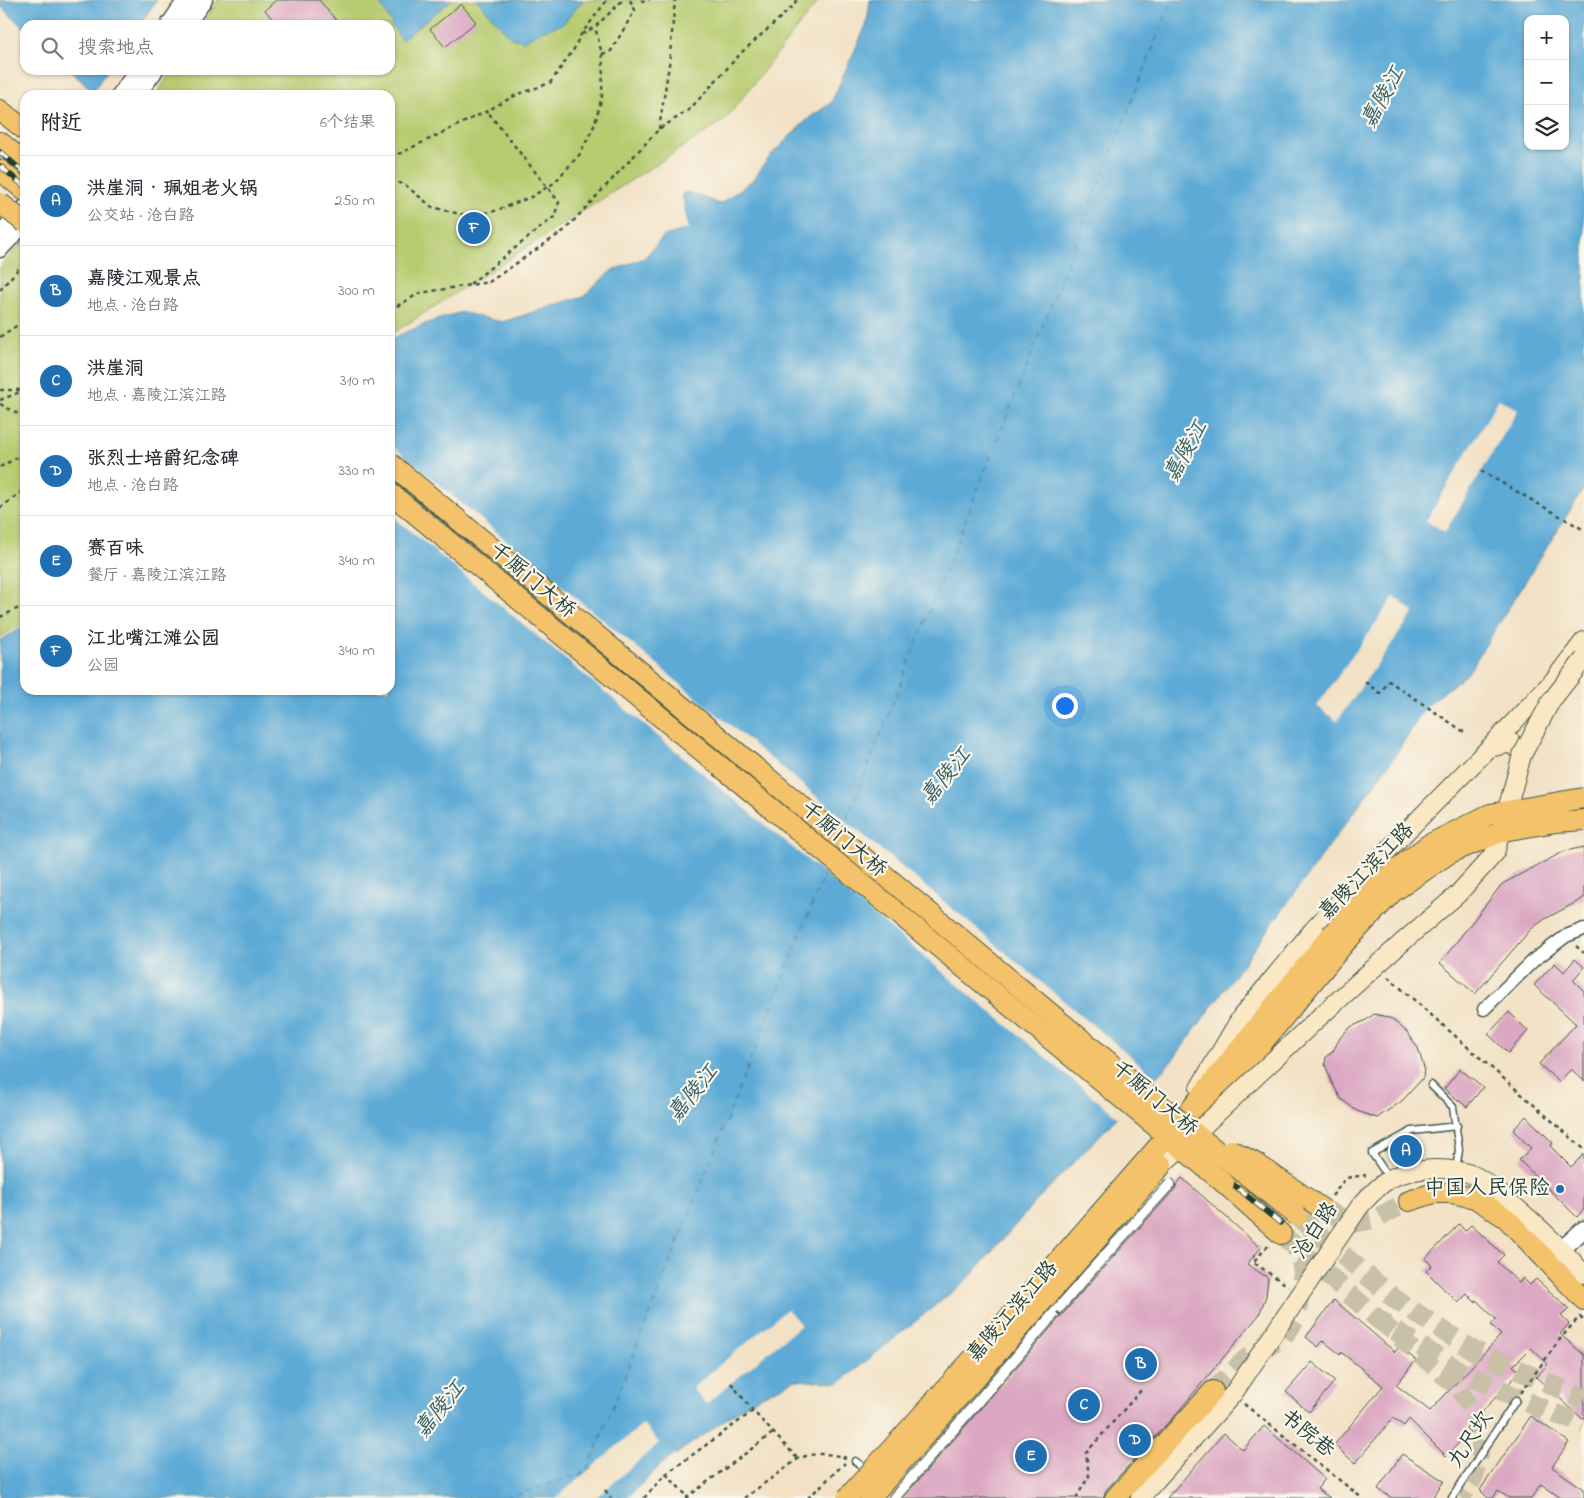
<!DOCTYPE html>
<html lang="zh">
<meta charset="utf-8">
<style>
body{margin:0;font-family:"Indie Flower","LXGW WenKai TC",sans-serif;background:#f7f7f7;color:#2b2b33}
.controls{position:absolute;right:15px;top:15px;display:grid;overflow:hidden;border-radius:10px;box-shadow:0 1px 4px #0004}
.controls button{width:45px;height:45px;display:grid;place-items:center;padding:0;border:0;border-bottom:1px solid #e1e1e2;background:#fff;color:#2b2b33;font:25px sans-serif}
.you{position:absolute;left:1064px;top:705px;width:18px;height:18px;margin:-12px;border:4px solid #fff;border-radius:50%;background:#1a73e8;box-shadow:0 0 0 8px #1a73e833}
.badge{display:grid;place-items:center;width:32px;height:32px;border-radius:50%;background:#1f6fb2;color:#fff;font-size:16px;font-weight:700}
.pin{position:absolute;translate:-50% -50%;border:2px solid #fff;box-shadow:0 1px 5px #0006}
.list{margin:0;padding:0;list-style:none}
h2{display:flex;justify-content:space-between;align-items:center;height:65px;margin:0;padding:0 20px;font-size:21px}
h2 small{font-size:16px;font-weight:400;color:#7c7c81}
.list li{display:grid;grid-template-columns:32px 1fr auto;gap:15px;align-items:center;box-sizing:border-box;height:90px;padding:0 20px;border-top:1px solid #e1e1e2}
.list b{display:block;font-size:19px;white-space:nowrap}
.list p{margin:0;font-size:16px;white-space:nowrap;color:#7c7c81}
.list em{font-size:16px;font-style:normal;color:#7c7c81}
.icon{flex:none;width:28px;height:28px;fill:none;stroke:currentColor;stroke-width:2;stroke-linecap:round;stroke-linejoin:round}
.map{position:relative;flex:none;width:1584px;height:1498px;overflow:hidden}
.search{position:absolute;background:#fff;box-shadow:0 1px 4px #0004;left:20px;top:20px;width:375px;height:55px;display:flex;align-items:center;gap:12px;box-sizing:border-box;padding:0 18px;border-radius:15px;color:#7c7c81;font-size:19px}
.panel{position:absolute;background:#fff;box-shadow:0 1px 4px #0004;left:20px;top:90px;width:375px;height:605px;border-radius:15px}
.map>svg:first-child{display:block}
.green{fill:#b7cb6f;stroke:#6b8452}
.water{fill:#5daad6;stroke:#3e7485;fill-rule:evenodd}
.pier{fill:#f2e1c4}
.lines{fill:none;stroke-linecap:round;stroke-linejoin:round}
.ferry{stroke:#325e65;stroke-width:1;stroke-dasharray:6 5;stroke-linecap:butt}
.building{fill:#dba7c2}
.secondary-tunnel{stroke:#c8c0a7;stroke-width:18;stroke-dasharray:18 9;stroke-linecap:butt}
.primary-tunnel{stroke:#c8c0a7;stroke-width:20;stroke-dasharray:20 10;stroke-linecap:butt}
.service-casing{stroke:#3f564a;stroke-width:9}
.pedestrian-casing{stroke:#3f564a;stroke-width:12}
.minor-casing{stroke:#3f564a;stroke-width:15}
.tertiary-casing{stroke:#3f564a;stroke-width:19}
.secondary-casing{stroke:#3f564a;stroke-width:20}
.primary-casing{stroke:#3f564a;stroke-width:22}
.path{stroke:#3f564a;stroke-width:2.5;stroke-dasharray:4 4;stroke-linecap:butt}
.service{stroke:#fff;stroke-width:6}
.pedestrian{stroke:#fff;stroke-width:10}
.minor{stroke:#fff;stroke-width:12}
.tertiary{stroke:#fff;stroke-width:16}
.secondary{stroke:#fae7c3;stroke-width:18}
.primary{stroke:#f3c26a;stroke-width:20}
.rail-casing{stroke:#1f3d34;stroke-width:5.5}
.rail{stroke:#fbf7ec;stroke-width:4;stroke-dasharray:11;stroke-linecap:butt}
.secondary-bridge-casing{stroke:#3f564a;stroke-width:20;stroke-linecap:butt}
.primary-bridge-casing{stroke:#3f564a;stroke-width:22;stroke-linecap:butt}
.path-bridge{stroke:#3f564a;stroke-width:2.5;stroke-dasharray:4 4;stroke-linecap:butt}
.secondary-bridge{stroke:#fae7c3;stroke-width:18}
.primary-bridge{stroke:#f3c26a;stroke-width:20}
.poi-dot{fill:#1f6fb2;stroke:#fbf7ec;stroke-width:2}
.labels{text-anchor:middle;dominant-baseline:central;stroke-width:4.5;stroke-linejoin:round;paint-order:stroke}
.street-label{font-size:21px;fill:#1f3d34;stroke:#fbf7ec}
.poi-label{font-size:21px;fill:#1f3d34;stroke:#fbf7ec;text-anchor:end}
.water-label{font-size:22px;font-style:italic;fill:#325e65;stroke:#fbf7ec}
</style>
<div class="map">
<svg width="1584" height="1498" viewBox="0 0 1584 1498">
<rect width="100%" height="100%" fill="#fbf7ec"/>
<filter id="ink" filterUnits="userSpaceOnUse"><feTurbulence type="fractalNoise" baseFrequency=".02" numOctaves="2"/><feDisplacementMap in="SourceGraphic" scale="10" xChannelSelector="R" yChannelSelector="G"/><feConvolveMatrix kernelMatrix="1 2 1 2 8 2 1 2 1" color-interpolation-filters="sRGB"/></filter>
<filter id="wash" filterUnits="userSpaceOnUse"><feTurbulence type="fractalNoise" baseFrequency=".0096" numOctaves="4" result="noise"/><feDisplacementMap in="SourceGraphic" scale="20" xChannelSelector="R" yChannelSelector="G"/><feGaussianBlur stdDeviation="1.12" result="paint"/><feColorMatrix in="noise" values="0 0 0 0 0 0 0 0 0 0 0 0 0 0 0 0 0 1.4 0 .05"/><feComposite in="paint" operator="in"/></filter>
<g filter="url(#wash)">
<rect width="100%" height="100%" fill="#f2e1c4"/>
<path class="green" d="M 218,0 L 819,0 L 725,120 L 390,335 L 390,95 L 156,95 L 172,70 L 390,70 L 390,25 L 202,25 Z
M 25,239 L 25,622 L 0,637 L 0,267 Z"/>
<path class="water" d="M 0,0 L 157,0 L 139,25 L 25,25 L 25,29 L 0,6 Z
M 378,0 L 452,0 L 401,40 Z
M 477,0 L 583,0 L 563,24 L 541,31 L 524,41 L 511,38 Z
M 870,0 L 1584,0 L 1584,488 L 1468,673 L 1426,706 L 1394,757 L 1172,1061 L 1039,1198 L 968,1279 L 839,1383 L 795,1380 L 750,1402 L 662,1464 L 627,1498 L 0,1498 L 0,640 L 25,626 L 25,690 L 390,690 L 390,341 L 397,336 L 430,322 L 461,312 L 502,322 L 584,296 L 611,271 L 644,258 L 664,236 L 689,229 L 682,194 L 688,192 L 720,204 L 754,179 L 770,156 L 809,118 L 831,103 L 867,23 ZM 1528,19 L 1565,19 L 1565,146 L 1528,146 Z
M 70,70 L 108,70 L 93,91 Z"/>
<path class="pier" d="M 1499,399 L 1518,410 L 1445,532 L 1426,521 Z
M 390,444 L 1158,1079 L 1120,1119 L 390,514 Z
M 1394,597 L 1414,612 L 1337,721 L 1317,706 Z
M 787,1309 L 801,1325 L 706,1404 L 692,1388 Z
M 643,1424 L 659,1443 L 605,1490 L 595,1498 L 556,1498 Z"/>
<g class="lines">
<path class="ferry" d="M 843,829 L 1172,0
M 505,1498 L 587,1472 L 827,867"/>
</g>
<g id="blocks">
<path class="building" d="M 276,0 L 319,0 L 340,25 L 277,25 L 265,10 Z
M 461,4 L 476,22 L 445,47 L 430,29 Z
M 1584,847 L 1584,898 L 1545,919 L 1531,929 L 1475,994 L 1440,963 L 1502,884 L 1565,851 Z
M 1575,959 L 1584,967 L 1573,980 L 1584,991 L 1584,1081 L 1571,1069 L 1559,1082 L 1539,1064 L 1576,1024 L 1534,985 L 1555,963 L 1564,972 Z
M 1509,1012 L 1528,1031 L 1508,1053 L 1488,1034 Z
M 1374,1014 L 1383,1016 L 1392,1019 L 1407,1032 L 1418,1048 L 1424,1068 L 1423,1078 L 1402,1101 L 1377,1118 L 1357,1111 L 1341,1099 L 1331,1081 L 1325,1064 L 1326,1057 L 1333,1051 L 1340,1038 L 1345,1032 L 1351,1027 L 1366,1020 Z
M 1460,1069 L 1483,1087 L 1467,1107 L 1444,1089 Z
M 1526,1116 L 1553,1143 L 1550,1146 L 1571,1167 L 1584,1154 L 1584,1209 L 1577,1217 L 1519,1160 L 1531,1148 L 1513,1130 Z
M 1182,1178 L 1261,1248 L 1247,1264 L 1268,1278 L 1266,1296 L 1259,1315 L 1176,1414 L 1106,1490 L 1103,1498 L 903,1498 L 1095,1277 L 1175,1189 L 1177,1184 Z
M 1459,1224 L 1465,1231 L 1471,1225 L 1504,1255 L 1497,1262 L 1519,1283 L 1523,1278 L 1530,1285 L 1536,1279 L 1569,1309 L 1561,1316 L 1569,1324 L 1560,1334 L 1584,1355 L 1584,1420 L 1536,1377 L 1548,1364 L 1531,1348 L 1513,1366 L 1520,1372 L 1466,1428 L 1470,1432 L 1446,1456 L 1409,1419 L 1404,1426 L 1393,1418 L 1355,1463 L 1334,1445 L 1383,1386 L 1341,1352 L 1340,1354 L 1323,1341 L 1318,1347 L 1306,1337 L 1334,1300 L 1395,1352 L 1399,1347 L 1416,1360 L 1396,1385 L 1430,1411 L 1501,1335 L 1491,1325 L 1496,1319 L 1476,1300 L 1475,1302 L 1467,1294 L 1458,1303 L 1426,1271 L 1432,1265 L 1425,1259 Z
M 1312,1362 L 1335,1381 L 1309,1412 L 1286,1392 Z
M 1531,1416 L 1569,1442 L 1552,1467 L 1584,1489 L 1584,1498 L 1561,1498 L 1541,1484 L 1531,1498 L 1509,1498 L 1498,1491 L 1493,1498 L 1488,1498 L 1480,1490 Z
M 1264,1426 L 1325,1479 L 1317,1489 L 1330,1498 L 1167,1498 L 1224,1433 L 1243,1450 Z
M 1402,1454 L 1444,1481 L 1432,1498 L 1392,1498 L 1378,1489 Z"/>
</g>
</g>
<g filter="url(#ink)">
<use href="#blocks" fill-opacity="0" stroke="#3f564a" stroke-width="1"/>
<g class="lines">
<path class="secondary-tunnel" d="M 1379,1320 L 1459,1389 L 1472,1410 L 1480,1432 L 1480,1455 L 1475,1476 L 1462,1498"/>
<path class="primary-tunnel" d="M 1324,1210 L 1353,1223 L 1375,1219 L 1409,1201
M 1297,1216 L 1396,1300 L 1473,1350 L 1584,1399
M 1281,1234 L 1379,1320 L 1461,1372 L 1547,1411 L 1584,1424
M 1213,1391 L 1246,1359 L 1284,1337 L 1295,1320 L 1303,1278 L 1302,1263 L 1296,1248"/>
<defs>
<path id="service" d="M 1431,1085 L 1453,1107 L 1459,1150 L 1456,1169
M 1389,1178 L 1372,1153 L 1412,1131 L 1457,1126
M 855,1461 L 868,1471
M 1452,1498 L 1516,1400"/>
<path id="pedestrian" d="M 894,1498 L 1090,1272 L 1170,1184"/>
<path id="minor" d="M 1484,1009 L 1534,960 L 1566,936 L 1584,929"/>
<path id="tertiary" d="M 169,25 L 186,0
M 186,25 L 204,0
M 120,95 L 138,70
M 137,95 L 155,70
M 0,234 L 25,208
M 0,249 L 19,229
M 1562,1249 L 1584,1229"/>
<path id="secondary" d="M 1489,748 L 1512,743 L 1522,755
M 1199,1088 L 1241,1017 L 1313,930 L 1391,847 L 1489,748 L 1553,681 L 1584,641
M 1140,1498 L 1233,1394 L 1360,1206 C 1369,1196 1377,1187 1388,1180 C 1410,1167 1450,1166 1473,1175 C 1483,1179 1493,1188 1501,1195 C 1531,1219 1559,1245 1584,1274"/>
<path id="primary" d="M 0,110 L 25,130
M 0,142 L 25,163
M 0,170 L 25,191
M 1178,1125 L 1331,935
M 1190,1131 L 1344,944
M 1224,1183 L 1281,1234
M 1409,1201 L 1434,1193 L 1451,1193 L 1475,1198 L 1506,1218 L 1584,1300
M 1115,1498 L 1213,1391"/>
</defs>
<use href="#service" class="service-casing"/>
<use href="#pedestrian" class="pedestrian-casing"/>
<use href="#minor" class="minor-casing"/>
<use href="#tertiary" class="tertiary-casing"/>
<use href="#secondary" class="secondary-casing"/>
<use href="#primary" class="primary-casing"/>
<path class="path" d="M 641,0 L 645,2 L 649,0
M 582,34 L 595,27 L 623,0
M 602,54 L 611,51 L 635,10 L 630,0
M 659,129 L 669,65 L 675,0
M 390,156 L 401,153 L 487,111 L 516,95 L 550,83 L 574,49 L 580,36 L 607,0
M 390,181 L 404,184 L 432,207 L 464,215 L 492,212 L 531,197 L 554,183 L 580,154 L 595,124 L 602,96 L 603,66 L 602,54 L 595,27
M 470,284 L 554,217 L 559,202 L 487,111
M 0,290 L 25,261
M 390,310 L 420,293 L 489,282 L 565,230 L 659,129 L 689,110 L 742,52 L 790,9 L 797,0
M 0,337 L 25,320
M 0,390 L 23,390
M 0,400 L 25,390
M 0,404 L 20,415 L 25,416
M 0,467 L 25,453
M 1481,471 L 1584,530
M 0,508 L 25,489
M 0,617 L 25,605
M 1365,682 L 1380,693 L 1389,681 L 1467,734
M 1576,946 L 1584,953
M 1388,977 L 1584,1149
M 1332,1196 L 1346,1178 L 1366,1175
M 1268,1246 L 1253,1262 L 1288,1286
M 1580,1317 L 1584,1321
M 731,1383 L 753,1411 L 798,1459
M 1521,1393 L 1560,1339 L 1580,1316
M 1244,1404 L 1362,1498
M 666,1474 L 689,1498
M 605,1490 L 611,1498
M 644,1498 L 666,1474 L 753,1411
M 686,1498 L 774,1432
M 744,1498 L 798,1459 C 813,1452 830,1453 846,1458
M 808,1498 L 845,1463
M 1076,1498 L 1089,1476 L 1086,1453 L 1142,1389"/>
<use href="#service" class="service"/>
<use href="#pedestrian" class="pedestrian"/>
<use href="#minor" class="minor"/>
<use href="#tertiary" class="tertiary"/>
<use href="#secondary" class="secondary"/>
<use href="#primary" class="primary"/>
<defs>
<path id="rail" d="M 0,152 L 25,173
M 0,166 L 25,187
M 390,475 L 1287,1215
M 390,488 L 1280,1223"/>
</defs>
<use href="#rail" class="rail-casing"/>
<use href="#rail" class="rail"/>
<defs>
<path id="secondary-bridge" d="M 1162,1165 L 1314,1022 L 1406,939 L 1457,895 L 1495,853 L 1522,755 L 1551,701 L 1584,659"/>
<path id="primary-bridge" d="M 0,203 L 25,223
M 390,463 L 1176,1118 L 1297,1216
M 390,493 L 1224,1183
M 1331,935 L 1374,886 L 1428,845 L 1490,814 L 1584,798
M 1344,944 L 1393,892 L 1450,853 L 1503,831 L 1556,822 L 1584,820
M 1231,1150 L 1257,1164 L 1324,1210
M 847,1498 L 993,1336 L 1176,1126
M 870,1498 L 1162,1165"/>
</defs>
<use href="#secondary-bridge" class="secondary-bridge-casing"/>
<use href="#primary-bridge" class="primary-bridge-casing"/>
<path class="path-bridge" d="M 1057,1312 L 1062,1316"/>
<use href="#secondary-bridge" class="secondary-bridge"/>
<use href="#primary-bridge" class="primary-bridge"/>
</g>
</g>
<circle class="poi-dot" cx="1560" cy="1189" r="5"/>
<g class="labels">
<g class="street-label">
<text transform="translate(532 581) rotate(40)">千厮门大桥</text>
<text transform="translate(843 840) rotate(40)">千厮门大桥</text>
<text transform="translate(1367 872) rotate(-46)">嘉陵江滨江路</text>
<text transform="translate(1154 1099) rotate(40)">千厮门大桥</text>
<text transform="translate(1316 1231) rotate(-56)">沧白路</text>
<text transform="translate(1013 1312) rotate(-49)">嘉陵江滨江路</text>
<text transform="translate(1307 1434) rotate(39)">书院巷</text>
<text transform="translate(1471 1440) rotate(-57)">九尺坎</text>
</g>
<g class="poi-label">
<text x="1550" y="1189">中国人民保险</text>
</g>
<g class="water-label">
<text transform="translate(1384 98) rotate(-61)">嘉陵江</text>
<text transform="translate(1187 452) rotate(-61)">嘉陵江</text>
<text transform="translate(947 777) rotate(-51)">嘉陵江</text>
<text transform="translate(694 1094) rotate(-51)">嘉陵江</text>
<text transform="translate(441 1410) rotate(-51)">嘉陵江</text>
</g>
</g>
</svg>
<div class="controls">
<button>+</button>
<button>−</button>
<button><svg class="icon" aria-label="layers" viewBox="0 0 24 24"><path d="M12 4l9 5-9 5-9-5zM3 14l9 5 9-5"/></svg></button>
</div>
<div class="you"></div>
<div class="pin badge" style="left:1406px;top:1151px">A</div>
<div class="pin badge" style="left:1141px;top:1364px">B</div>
<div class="pin badge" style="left:1084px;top:1405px">C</div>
<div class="pin badge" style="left:1135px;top:1440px">D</div>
<div class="pin badge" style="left:1031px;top:1456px">E</div>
<div class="pin badge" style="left:474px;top:228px">F</div>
<div class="search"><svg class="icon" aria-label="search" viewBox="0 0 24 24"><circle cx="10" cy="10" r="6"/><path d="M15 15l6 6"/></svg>搜索地点</div>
<section class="panel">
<h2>附近<small>6个结果</small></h2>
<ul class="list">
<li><span class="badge">A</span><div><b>洪崖洞‧珮姐老火锅</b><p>公交站 · 沧白路</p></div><em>250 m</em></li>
<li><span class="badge">B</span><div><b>嘉陵江观景点</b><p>地点 · 沧白路</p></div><em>300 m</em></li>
<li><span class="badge">C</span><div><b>洪崖洞</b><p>地点 · 嘉陵江滨江路</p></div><em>310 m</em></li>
<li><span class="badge">D</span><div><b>张烈士培爵纪念碑</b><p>地点 · 沧白路</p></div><em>330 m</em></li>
<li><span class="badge">E</span><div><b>赛百味</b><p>餐厅 · 嘉陵江滨江路</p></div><em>340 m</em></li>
<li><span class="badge">F</span><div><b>江北嘴江滩公园</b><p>公园</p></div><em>340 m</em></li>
</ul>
</section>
</div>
